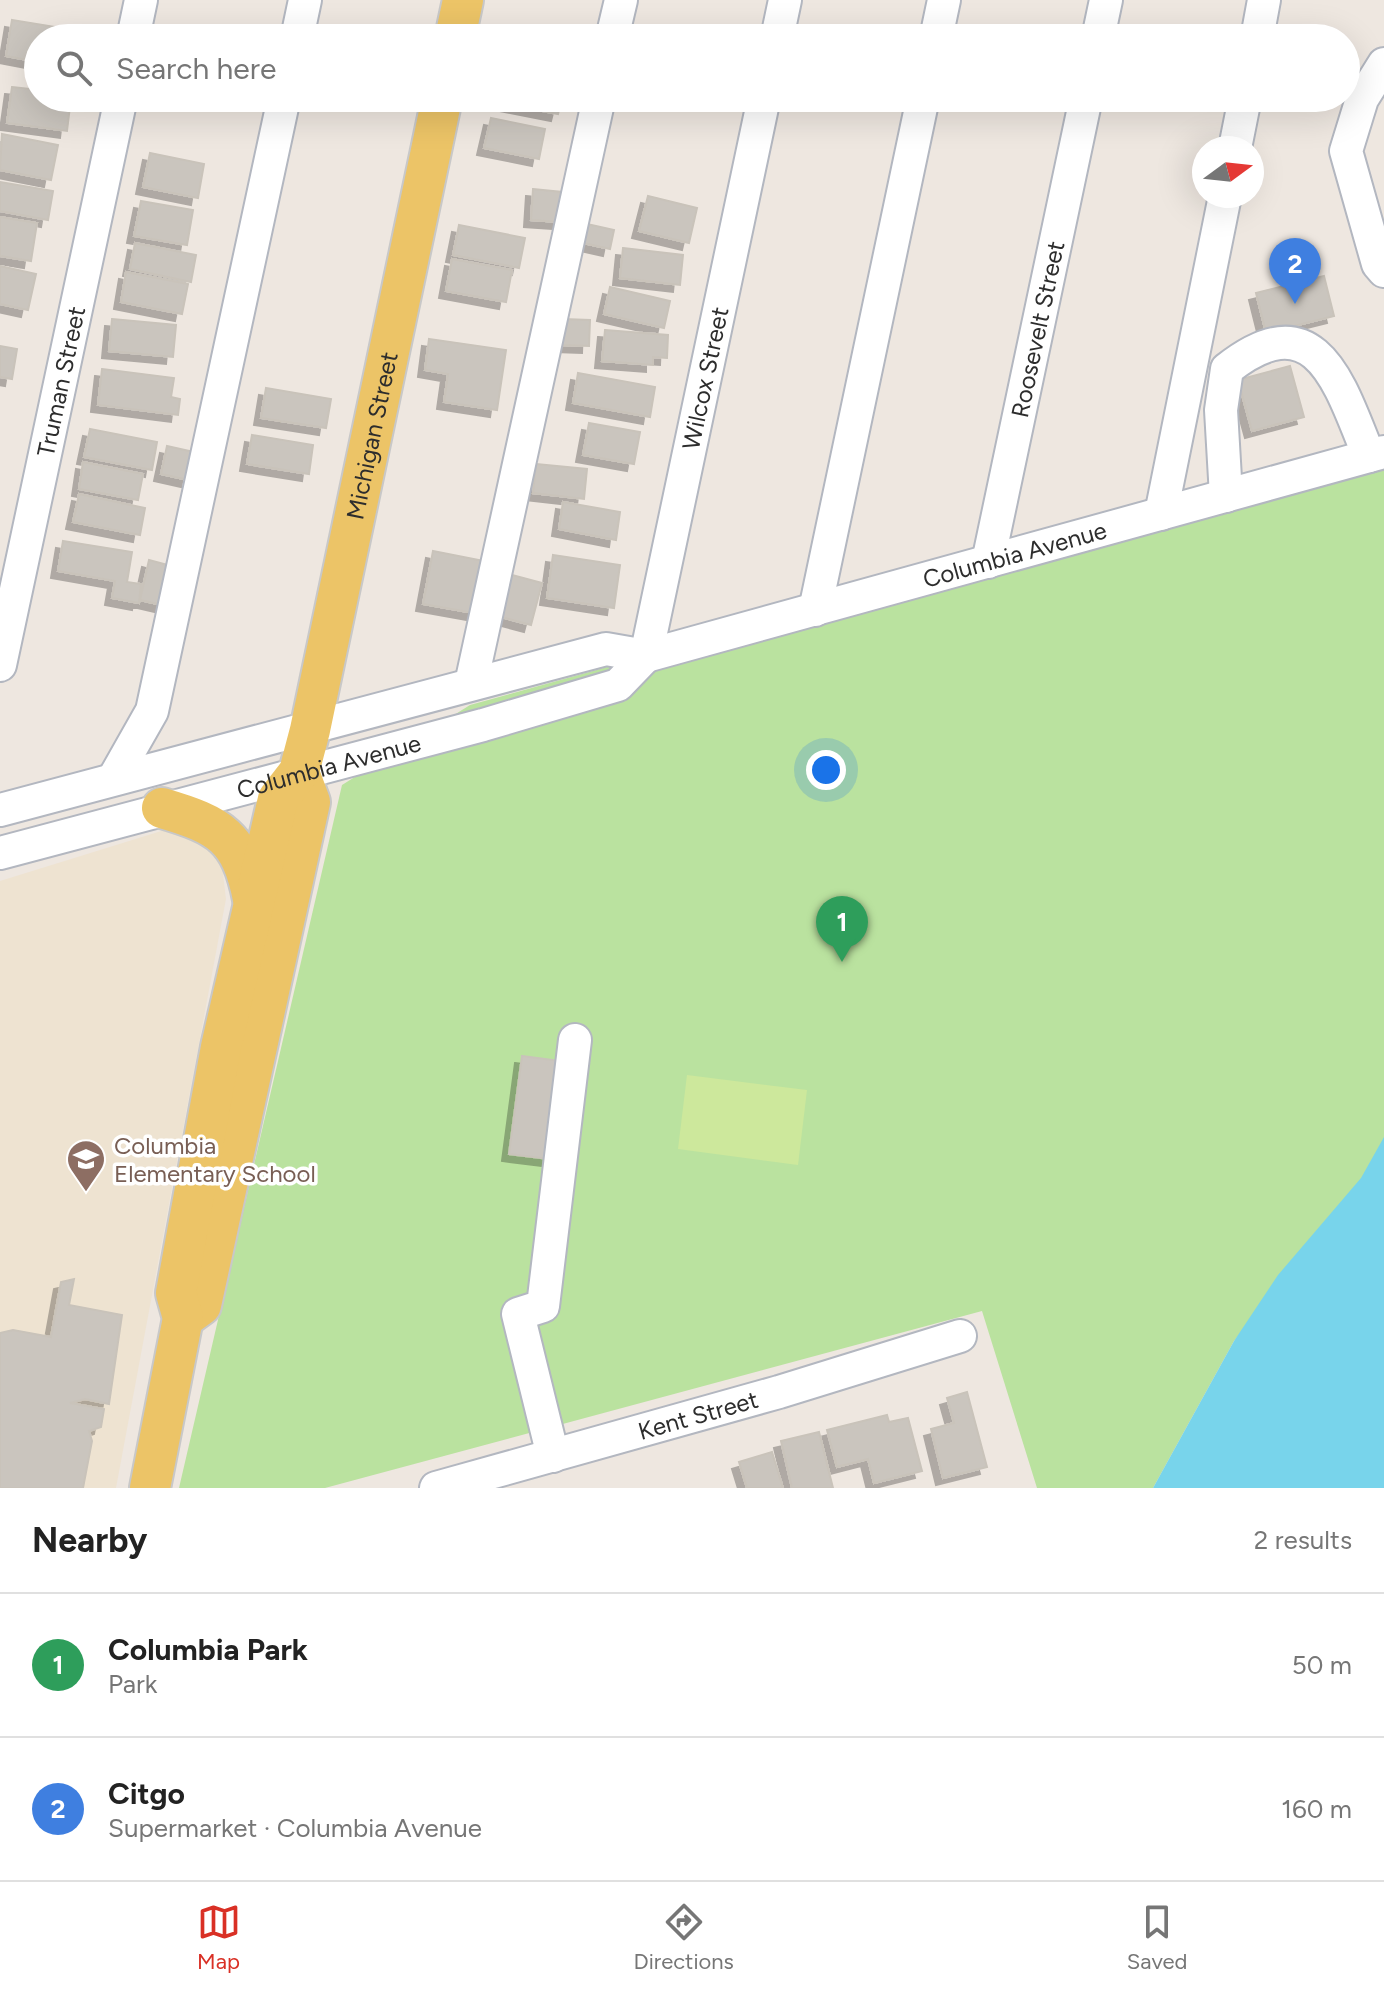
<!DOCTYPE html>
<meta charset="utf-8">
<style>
body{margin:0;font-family:Figtree,sans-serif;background:#f6f6f6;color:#222}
.compass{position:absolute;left:1192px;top:136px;width:72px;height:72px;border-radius:50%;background:#fff;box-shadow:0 8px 32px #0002;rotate:75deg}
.you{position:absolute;left:826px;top:770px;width:28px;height:28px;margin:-20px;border:6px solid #fff;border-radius:50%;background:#1a73e8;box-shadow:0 0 0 12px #1a73e833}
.badge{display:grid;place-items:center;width:52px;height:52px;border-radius:50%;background:#d93025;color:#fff;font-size:26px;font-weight:700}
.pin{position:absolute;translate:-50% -66px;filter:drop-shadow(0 2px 4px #0008)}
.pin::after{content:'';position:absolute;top:42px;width:28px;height:24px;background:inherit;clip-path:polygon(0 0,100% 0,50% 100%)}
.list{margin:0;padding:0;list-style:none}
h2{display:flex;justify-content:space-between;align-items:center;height:104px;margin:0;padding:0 32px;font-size:34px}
h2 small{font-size:26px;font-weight:400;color:#767676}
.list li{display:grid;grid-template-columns:52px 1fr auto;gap:24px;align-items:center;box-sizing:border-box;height:144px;padding:0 32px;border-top:2px solid #e0e0e0}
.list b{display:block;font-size:30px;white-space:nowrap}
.list p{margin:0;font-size:26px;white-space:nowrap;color:#767676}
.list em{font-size:26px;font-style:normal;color:#767676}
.icon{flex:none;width:44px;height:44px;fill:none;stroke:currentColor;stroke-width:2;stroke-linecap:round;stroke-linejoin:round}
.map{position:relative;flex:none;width:1384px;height:1488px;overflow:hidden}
.search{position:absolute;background:#fff;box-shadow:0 8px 32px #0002;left:24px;right:24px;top:24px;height:88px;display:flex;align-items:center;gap:20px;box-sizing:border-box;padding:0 28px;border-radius:44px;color:#767676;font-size:30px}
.sheet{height:392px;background:#fff}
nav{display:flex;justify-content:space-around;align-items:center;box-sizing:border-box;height:112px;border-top:2px solid #e0e0e0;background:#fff;font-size:22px;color:#767676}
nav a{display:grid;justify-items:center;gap:4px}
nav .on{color:#d93025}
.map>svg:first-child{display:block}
.education{fill:#eee3d1}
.green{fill:#bae29f}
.pitch{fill:#cde89c}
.water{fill:#78d4eb}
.building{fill:#cac5be;stroke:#c9c3ba;stroke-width:2;filter:url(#shadow)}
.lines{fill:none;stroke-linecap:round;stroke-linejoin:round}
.minor-casing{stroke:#b3b7c0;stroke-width:36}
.major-casing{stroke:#c8c8c8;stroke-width:44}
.minor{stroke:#fff;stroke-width:32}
.major{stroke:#ecc467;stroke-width:40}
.labels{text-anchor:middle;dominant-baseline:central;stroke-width:7;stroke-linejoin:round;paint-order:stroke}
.street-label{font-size:24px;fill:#2d2d2d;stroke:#fff}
.education-label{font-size:24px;fill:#785e54;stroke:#fff;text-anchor:start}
</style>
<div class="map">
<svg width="1384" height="1488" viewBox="0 0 1384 1488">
<defs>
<filter id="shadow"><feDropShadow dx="-7" dy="7" stdDeviation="0" flood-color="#0004"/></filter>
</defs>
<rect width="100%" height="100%" fill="#eee7e0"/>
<path class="education" d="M 171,828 L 198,829 L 221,857 L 226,899 L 116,1488 L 0,1488 L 0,881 Z"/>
<path class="green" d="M 1384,452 L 1384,1139 L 1361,1180 L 1234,1341 L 1153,1488 L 1037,1488 L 982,1311 L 325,1488 L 179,1488 L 342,785 L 470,705 Z"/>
<path class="pitch" d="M 687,1075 L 807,1090 L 798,1165 L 678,1149 Z"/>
<path class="water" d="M 1384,1137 L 1384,1488 L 1153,1488 L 1234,1341 L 1278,1275 L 1361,1178 Z"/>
<path class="building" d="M 12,20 L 86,32 L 85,38 L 38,38 L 38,62 L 6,56 Z
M 519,29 L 563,38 L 517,38 Z
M 12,87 L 38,90 L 38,98 L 71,98 L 67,131 L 7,123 Z
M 497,98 L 562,98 L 558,114 L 496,102 Z
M 491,118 L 545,129 L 539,159 L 484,148 Z
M 2,134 L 58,145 L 51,180 L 0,170 Z
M 150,153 L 204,164 L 198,198 L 143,187 Z
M 0,182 L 53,191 L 48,220 L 0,211 Z
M 533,189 L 562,192 L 559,222 L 531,220 Z
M 648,196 L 697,208 L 689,243 L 639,231 Z
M 141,201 L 193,210 L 187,245 L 134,236 Z
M 0,217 L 37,223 L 31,261 L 0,256 Z
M 587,224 L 614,230 L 610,249 L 583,243 Z
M 459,225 L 525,238 L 519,268 L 453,255 Z
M 135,243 L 196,255 L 191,282 L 130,269 Z
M 623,248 L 683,255 L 680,285 L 620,278 Z
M 452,259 L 512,270 L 506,302 L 446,291 Z
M 0,266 L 36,274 L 28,310 L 0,304 Z
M 126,272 L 188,284 L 182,314 L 121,302 Z
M 1324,276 L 1334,316 L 1266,333 L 1256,293 Z
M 610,287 L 670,301 L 664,328 L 604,314 Z
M 112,319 L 176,325 L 173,357 L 109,351 Z
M 563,319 L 590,320 L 589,346 L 562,345 Z
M 605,330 L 668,335 L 667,358 L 653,357 L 653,365 L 602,361 Z
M 429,339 L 506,350 L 497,410 L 444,402 L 448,374 L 425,370 Z
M 0,346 L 17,349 L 12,379 L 0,377 Z
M 1290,366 L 1304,417 L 1252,431 L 1238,380 Z
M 102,369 L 174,378 L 171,397 L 180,399 L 178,415 L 98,405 Z
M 578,373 L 655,387 L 650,417 L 573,403 Z
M 266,388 L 331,399 L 326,428 L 261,418 Z
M 589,423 L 640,432 L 634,464 L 583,455 Z
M 90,429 L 157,442 L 152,470 L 84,457 Z
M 252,435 L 313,445 L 309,474 L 247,464 Z
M 167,446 L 194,452 L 188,480 L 161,474 Z
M 83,462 L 143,474 L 138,500 L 79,489 Z
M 536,464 L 587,469 L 584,499 L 533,493 Z
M 79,494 L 145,508 L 140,535 L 73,522 Z
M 563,502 L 620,512 L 616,540 L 559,529 Z
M 63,541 L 132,552 L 127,582 L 141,584 L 139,603 L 112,598 L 115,581 L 58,571 Z
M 433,551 L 484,561 L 474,613 L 423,604 Z
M 553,555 L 620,565 L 614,608 L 547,598 Z
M 149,560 L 175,567 L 166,606 L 140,600 Z
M 512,575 L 542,583 L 531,625 L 501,617 Z
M 522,1056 L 561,1061 L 548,1159 L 509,1154 Z
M 74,1279 L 69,1305 L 122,1315 L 109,1404 L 85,1399 L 70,1403 L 104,1409 L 101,1427 L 89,1431 L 92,1441 L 83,1488 L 0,1488 L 0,1333 L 13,1330 L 51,1337 L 61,1282 Z
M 967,1392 L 987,1467 L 943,1478 L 931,1429 L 954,1423 L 947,1398 Z
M 887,1415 L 889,1422 L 908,1418 L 922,1471 L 874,1483 L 868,1459 L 837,1467 L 827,1430 Z
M 819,1432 L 833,1488 L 792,1488 L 781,1441 Z
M 772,1452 L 783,1488 L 747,1488 L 739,1462 Z"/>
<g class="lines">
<defs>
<g id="minor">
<path d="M 133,38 L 141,0"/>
<path d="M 297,38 L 305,0"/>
<path d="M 612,38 L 621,0"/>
<path d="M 777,38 L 785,0"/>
<path d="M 936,38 L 944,0"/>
<path d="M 1098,38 L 1106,0"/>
<path d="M 1257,38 L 1264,0"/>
<path d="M 1384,64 L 1362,99 L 1346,151 L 1378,264 L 1384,271"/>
<path d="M 1235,148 L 1245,98"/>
<path d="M 1226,496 L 1221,410 L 1227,369 C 1317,298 1340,386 1369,456"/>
<path d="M 1161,514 L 1225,196"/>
<path id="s1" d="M 988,562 L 1086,98"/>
<path d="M 815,610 L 923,98"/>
<path id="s2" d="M 646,656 L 764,98"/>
<path id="s3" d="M 0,665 L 121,98"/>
<path d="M 471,684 L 599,98"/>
<path d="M 114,778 L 152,711 L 284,98"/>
<path id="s4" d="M 0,810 L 606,649 L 646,656 L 1384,452"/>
<path id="s5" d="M 0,853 L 483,725 L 618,685 L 646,656"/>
<path d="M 553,1456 L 518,1314 L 543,1306 L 575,1040"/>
<path id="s6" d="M 436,1488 L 779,1392 L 960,1336"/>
</g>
<g id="major">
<path d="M 455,38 L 463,0"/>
<path d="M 162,808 C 220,825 241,837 253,899"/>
<path d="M 186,1316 L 201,1305 L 310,802 L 299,772"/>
<path id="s7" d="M 150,1488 L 183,1318 L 176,1293 L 221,1047 L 278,799 L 299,772 L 310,730 L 442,98"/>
</g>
</defs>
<use href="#minor" class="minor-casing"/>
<use href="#major" class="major-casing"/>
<use href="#minor" class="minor"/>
<use href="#major" class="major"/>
</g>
<defs>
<symbol id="school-pin" viewBox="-11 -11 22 30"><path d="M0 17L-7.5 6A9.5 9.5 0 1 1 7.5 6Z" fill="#8d6e63" stroke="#fff"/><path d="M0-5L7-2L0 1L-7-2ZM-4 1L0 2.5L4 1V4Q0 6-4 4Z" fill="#fff"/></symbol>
</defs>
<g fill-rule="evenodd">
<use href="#school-pin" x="64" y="1137" width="44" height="60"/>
</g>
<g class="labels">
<g class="street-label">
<text stroke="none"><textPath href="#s1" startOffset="238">Roosevelt Street</textPath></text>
<text stroke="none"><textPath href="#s2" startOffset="284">Wilcox Street</textPath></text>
<text stroke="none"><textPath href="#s3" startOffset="290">Truman Street</textPath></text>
<text stroke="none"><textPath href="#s7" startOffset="1082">Michigan Street</textPath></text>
<text stroke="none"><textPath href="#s4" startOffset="1050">Columbia Avenue</textPath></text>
<text stroke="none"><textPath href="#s5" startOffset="340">Columbia Avenue</textPath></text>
<text stroke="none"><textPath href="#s6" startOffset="272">Kent Street</textPath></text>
</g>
<g class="education-label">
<text x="114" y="1145">Columbia<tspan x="114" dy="28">Elementary School</tspan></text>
</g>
</g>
</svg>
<svg class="compass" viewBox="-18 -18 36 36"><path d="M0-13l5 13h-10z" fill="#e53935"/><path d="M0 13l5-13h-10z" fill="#767676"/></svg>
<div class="you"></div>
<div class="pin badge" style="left:842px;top:962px;background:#2e9e5b">1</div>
<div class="pin badge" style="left:1295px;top:304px;background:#3f7fe0">2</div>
<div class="search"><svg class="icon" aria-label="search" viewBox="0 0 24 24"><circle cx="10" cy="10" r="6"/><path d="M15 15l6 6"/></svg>Search here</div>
</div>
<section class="sheet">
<h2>Nearby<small>2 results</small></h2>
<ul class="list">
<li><span class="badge" style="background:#2e9e5b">1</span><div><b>Columbia Park</b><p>Park</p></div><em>50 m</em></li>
<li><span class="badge" style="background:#3f7fe0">2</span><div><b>Citgo</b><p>Supermarket · Columbia Avenue</p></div><em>160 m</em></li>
</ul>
</section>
<nav>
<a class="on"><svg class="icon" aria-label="map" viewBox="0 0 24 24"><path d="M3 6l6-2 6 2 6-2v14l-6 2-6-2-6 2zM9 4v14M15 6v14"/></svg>Map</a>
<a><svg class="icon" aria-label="directions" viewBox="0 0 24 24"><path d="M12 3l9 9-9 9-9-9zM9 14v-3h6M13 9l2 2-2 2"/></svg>Directions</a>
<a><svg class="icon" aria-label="saved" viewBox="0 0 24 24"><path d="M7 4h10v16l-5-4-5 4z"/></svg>Saved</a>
</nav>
